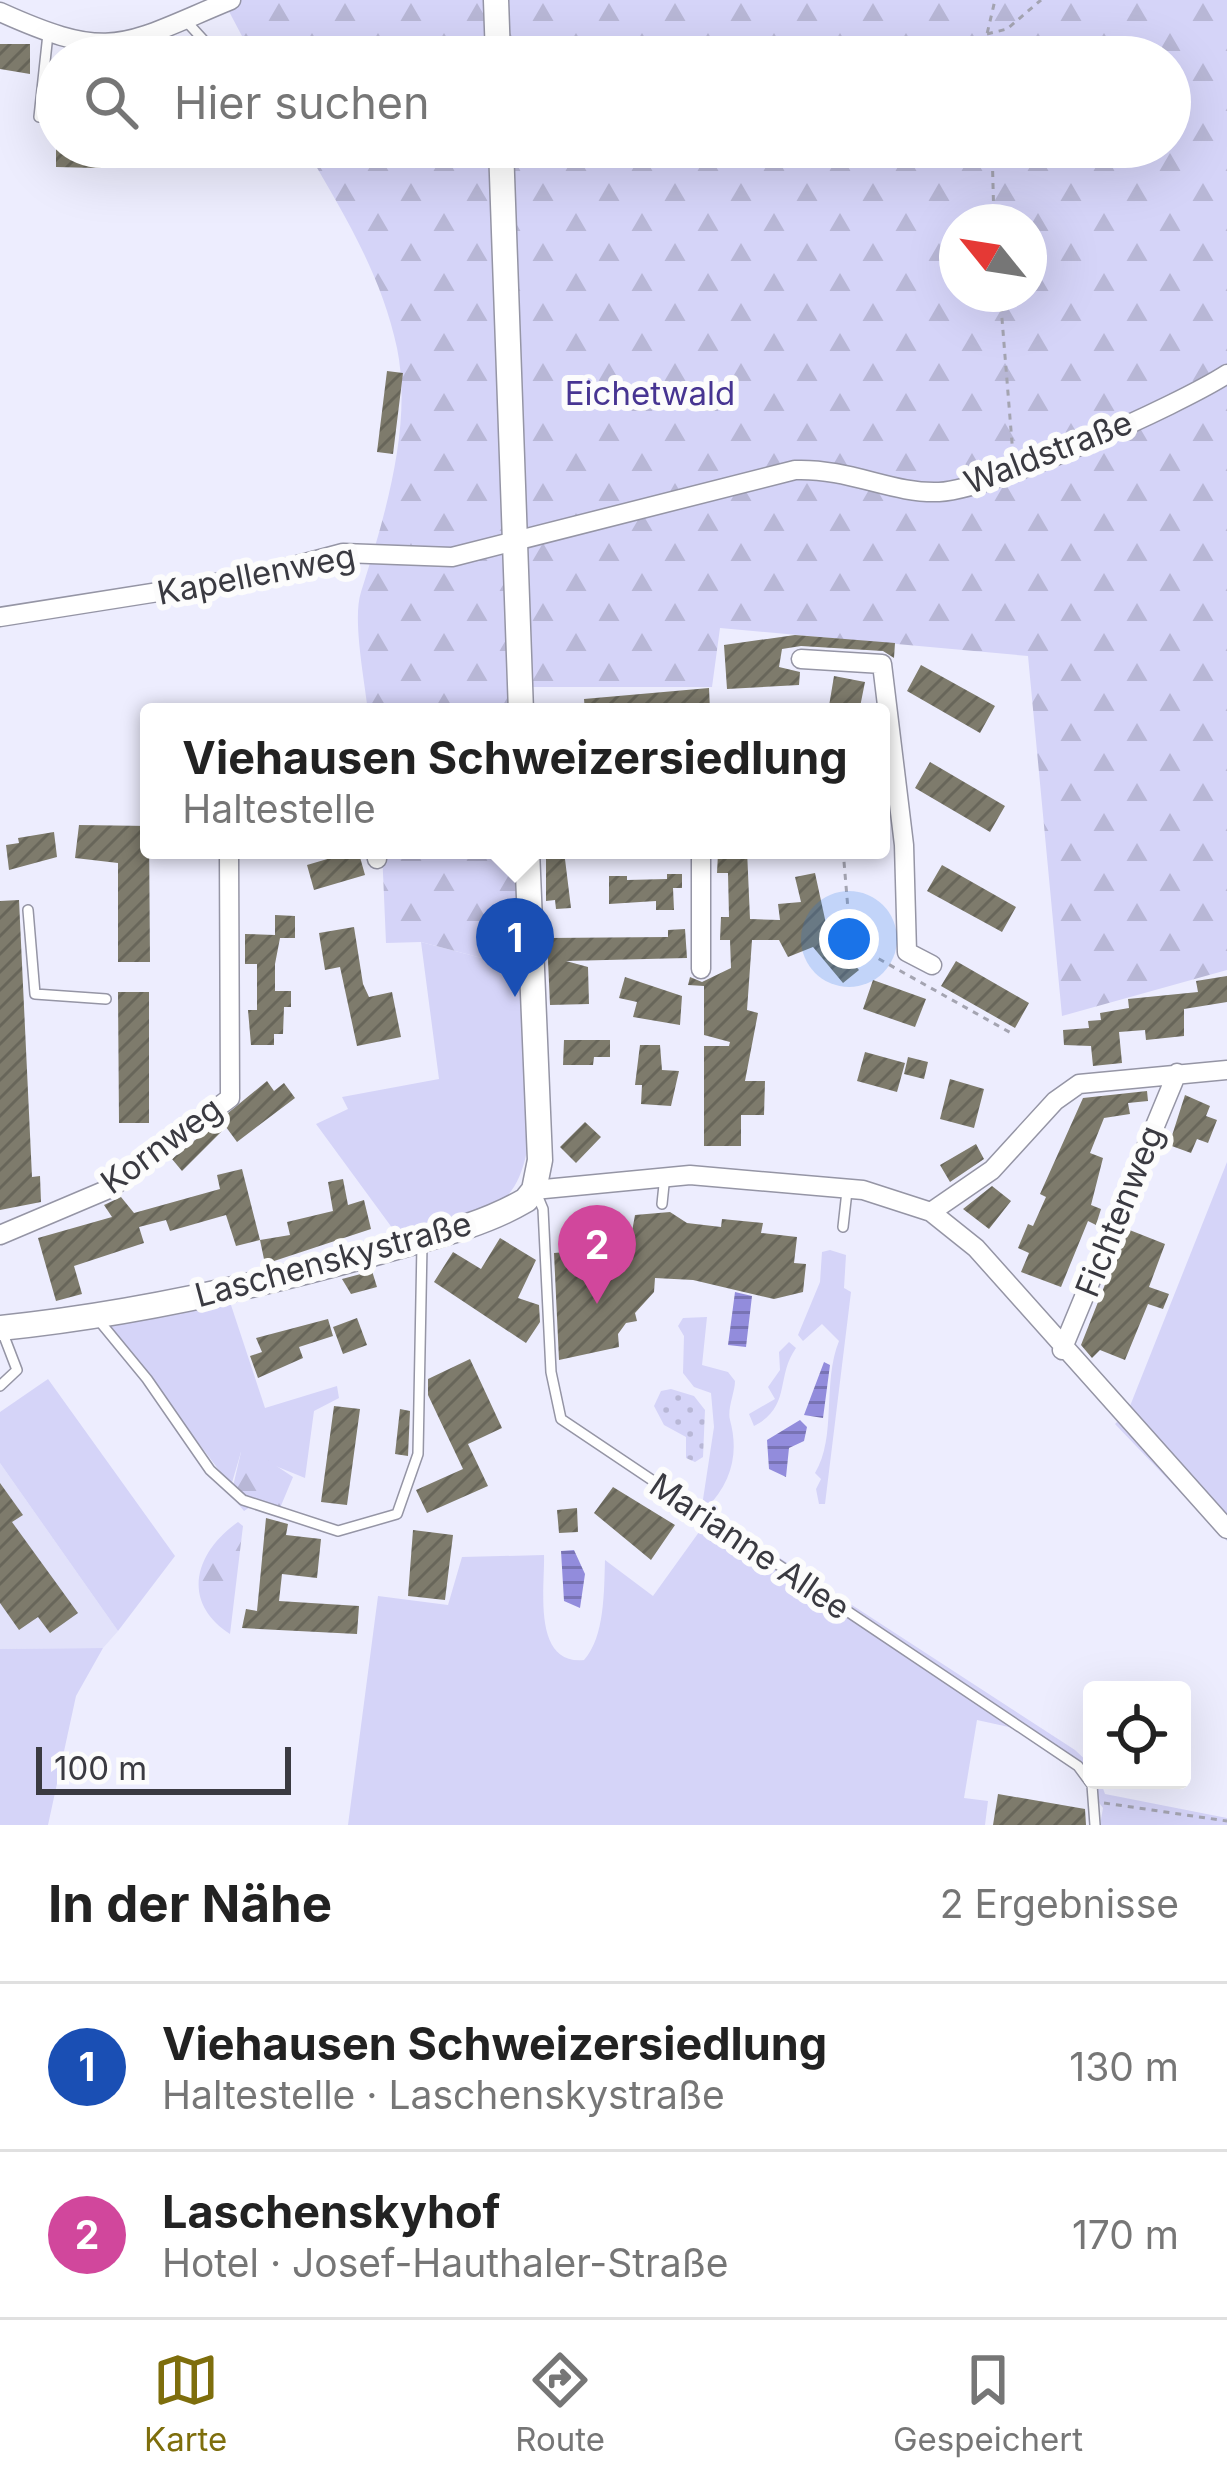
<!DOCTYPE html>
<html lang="de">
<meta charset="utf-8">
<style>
body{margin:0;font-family:Inter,sans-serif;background:#f2f2f2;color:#222}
.controls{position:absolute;right:36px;bottom:36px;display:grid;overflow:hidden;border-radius:12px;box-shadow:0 12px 48px #0002}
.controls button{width:108px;height:108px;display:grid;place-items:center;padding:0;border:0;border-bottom:3px solid #e0e0e0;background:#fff;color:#222;font:60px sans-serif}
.compass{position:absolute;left:939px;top:204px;width:108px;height:108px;border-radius:50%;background:#fff;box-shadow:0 12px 48px #0002;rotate:300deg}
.scale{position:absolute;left:36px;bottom:30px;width:255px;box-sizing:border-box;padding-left:12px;border:6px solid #3a3a41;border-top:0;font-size:33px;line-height:42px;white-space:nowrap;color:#3a3a41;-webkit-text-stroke:9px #fcfcfc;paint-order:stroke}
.you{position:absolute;left:849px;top:939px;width:42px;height:42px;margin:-30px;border:9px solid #fff;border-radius:50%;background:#1a73e8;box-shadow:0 0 0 18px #1a73e833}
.badge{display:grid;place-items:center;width:78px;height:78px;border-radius:50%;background:#7e6e0c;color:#fff;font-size:39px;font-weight:700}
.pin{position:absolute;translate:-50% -99px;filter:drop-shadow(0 3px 6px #0008)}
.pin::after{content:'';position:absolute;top:63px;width:42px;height:36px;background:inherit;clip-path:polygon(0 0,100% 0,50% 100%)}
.popup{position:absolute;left:140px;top:703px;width:750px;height:156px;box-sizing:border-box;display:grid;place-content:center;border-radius:12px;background:#fff;filter:drop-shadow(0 3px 9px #0005);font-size:39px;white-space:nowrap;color:#767676}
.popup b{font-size:45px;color:#222}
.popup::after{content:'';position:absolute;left:50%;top:100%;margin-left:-24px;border:24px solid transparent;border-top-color:#fff}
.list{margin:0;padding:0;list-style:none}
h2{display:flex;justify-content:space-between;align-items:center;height:156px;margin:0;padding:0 48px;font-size:51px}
h2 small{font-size:39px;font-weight:400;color:#767676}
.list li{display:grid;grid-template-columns:78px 1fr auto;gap:36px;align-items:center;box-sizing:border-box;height:168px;padding:0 48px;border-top:3px solid #e0e0e0}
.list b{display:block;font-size:45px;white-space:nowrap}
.list p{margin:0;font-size:39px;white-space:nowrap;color:#767676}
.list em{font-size:39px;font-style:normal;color:#767676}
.icon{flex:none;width:66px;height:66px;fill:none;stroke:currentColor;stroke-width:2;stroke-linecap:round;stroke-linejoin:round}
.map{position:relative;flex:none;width:1227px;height:1825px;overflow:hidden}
.search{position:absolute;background:#fff;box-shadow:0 12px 48px #0002;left:36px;right:36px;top:36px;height:132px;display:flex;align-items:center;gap:30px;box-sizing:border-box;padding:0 42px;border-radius:66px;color:#767676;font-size:45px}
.sheet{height:492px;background:#fff}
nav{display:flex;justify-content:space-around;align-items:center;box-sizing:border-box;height:168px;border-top:3px solid #e0e0e0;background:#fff;font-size:33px;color:#767676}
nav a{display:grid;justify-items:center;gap:6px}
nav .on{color:#7e6e0c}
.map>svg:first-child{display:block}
.built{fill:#e2e2fa}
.grass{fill:#d5d4f8}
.forest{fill:url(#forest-firs);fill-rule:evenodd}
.park{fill:url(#park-dots)}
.water{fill:url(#water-rules)}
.building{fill:url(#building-hatch)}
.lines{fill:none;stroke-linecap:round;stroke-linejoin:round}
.service-casing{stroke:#9595a5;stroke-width:12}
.minor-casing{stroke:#9595a5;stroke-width:21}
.tertiary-casing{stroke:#9595a5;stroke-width:27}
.path{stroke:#a4a4b1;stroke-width:3;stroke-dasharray:6 6;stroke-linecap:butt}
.service{stroke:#fff;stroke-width:9}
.minor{stroke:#fff;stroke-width:18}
.tertiary{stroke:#fff;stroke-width:24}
.labels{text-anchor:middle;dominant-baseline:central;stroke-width:12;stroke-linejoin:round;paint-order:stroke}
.park-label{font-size:33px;fill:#473592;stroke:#fcfcfc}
.street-label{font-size:33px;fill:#3a3a41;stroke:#fcfcfc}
</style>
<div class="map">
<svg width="1227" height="1825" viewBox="0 0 1227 1825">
<defs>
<pattern id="forest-firs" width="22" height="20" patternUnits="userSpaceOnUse" patternTransform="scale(3)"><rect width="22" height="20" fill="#d5d4f8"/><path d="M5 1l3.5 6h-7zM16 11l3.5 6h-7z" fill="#b8b7d6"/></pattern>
<pattern id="park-dots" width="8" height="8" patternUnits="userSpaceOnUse" patternTransform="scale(3)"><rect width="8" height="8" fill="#d5d4f8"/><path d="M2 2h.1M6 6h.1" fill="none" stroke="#b8b7d6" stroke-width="1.8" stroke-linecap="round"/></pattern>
<pattern id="water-rules" width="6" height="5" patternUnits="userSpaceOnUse" patternTransform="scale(3)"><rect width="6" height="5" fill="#928cdc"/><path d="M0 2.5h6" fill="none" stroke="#7873b4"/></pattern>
<pattern id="building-hatch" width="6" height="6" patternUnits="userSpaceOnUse" patternTransform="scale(3)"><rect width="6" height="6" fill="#7e7b6c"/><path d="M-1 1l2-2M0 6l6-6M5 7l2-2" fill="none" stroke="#68665a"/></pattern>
</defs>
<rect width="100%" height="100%" fill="#ededfe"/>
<path class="built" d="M 0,1463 L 118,1631 L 103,1648 L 0,1649 Z"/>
<path class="grass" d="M 421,942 L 493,961 L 519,944 C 523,1003 555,1171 497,1204 C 469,1221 431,1229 401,1240 L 316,1124 L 348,1109 L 342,1097 L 439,1079 Z
M 1227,1162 L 1227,1541 L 1115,1424 L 1128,1411 Z
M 830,1250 L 846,1255 L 844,1288 L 851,1292 L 825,1504 L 819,1504 L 816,1489 L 821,1479 L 815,1473 C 837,1437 822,1383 839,1341 L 822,1324 L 803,1341 L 798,1335 L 820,1282 L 822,1252 Z
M 229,1299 L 265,1408 L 337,1386 L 339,1398 L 314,1411 L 305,1478 L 241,1452 L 231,1486 L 109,1325 Z
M 707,1317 L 702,1365 L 728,1372 L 735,1381 C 735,1392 727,1409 730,1420 C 739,1453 732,1482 706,1509 L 702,1506 L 714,1427 L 711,1393 L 694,1387 L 683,1373 L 684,1336 L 678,1326 L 683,1318 Z
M 789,1342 L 796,1348 C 775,1378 792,1406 754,1426 L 749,1414 L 775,1399 L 768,1387 L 780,1370 L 779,1352 Z
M 48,1379 L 175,1556 L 118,1631 L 0,1463 L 0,1412 Z
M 712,1514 L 1075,1750 L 1092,1766 L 1092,1780 L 1100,1780 L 1105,1794 L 1227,1818 L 1227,1825 L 1100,1825 L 1103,1808 L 1070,1764 L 1018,1729 L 977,1720 L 964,1798 L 988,1801 L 985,1825 L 348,1825 L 378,1596 L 448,1605 L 462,1557 L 544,1555 C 545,1588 532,1665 584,1660 C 605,1637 604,1590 605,1560 L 653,1596 Z
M 103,1648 L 76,1696 L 48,1825 L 0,1825 L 0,1649 Z"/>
<path class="forest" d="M 223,0 L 1227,0 L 1227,970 L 1062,1016 L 1028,656 L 720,628 L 712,687 L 508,687 L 509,712 L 368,712 C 365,682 352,619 361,592 C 384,519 413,426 397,348 C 381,273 343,213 305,147 L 1170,147 L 1170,57 L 253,57 ZM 957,222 L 1029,222 L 1029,294 L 957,294 Z
M 382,850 L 515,850 L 519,944 L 493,961 L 421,942 L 386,943 Z
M 248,1447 L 293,1477 L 280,1508 L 258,1502 L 244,1511 L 231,1495 L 241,1452 Z
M 238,1522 L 243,1526 L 230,1634 C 180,1602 195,1552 238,1522 Z"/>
<path class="park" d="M 671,1389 L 694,1396 L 705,1410 L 703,1457 L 695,1462 L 686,1458 L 686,1437 L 664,1425 L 654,1406 L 661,1391 Z"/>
<path class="water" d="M 735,1292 L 752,1296 L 746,1347 L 728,1345 Z
M 824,1362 L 830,1365 L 823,1418 L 804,1415 Z
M 800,1420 L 807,1427 L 804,1441 L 789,1448 L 786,1477 L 769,1469 L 767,1440 Z
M 574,1550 L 585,1574 L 580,1608 L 564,1601 L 561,1551 Z"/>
<path class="building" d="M 190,41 L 205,57 L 152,57 L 151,55 Z
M 0,44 L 30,44 L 30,74 L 0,69 Z
M 56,147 L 205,147 L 205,148 L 154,167 L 95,168 L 56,167 Z
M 387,371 L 403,373 L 393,454 L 377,452 Z
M 795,635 L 895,643 L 894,658 L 883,651 L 801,646 L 782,649 L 779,667 L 800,672 L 799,685 L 727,689 L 724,645 Z
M 921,665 L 995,706 L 980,733 L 907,691 Z
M 834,676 L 865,682 L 859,712 L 828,712 Z
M 709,688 L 710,710 L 699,712 L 585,712 L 584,699 Z
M 930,762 L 1005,806 L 990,832 L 915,788 Z
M 79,825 L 149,826 L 150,962 L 118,962 L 118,863 L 75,858 Z
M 54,832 L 57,857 L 9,870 L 6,845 L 19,843 L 18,838 Z
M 358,850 L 365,875 L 314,890 L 307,865 Z
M 726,850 L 747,850 L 750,919 L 780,920 L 778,904 L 801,902 L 795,877 L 815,873 L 828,933 L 859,970 L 843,983 L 813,947 L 788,957 L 779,940 L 752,940 L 747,1010 L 758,1013 L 745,1081 L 765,1081 L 764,1115 L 741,1115 L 741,1146 L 704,1146 L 704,1046 L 729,1046 L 730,1042 L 704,1035 L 704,986 L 688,985 L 690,977 L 702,982 L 731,968 L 730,940 L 720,940 L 721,917 L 729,917 L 728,873 L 717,873 L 718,853 Z
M 546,851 L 564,851 L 571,908 L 556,909 L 555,900 L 546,901 Z
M 942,865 L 1016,907 L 1002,932 L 927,891 Z
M 667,874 L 682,874 L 682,888 L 673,888 L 674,910 L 656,910 L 656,901 L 609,904 L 609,876 L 627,876 L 627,880 L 667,879 Z
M 19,900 L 32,1177 L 40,1176 L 41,1202 L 0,1210 L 0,901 Z
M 275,915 L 295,916 L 295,938 L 280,938 L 275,964 L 275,991 L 291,991 L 291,1007 L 284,1007 L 283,1034 L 274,1034 L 274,1045 L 251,1045 L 248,1010 L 257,1010 L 257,964 L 245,964 L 245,934 L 275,935 Z
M 354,927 L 363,984 L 369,997 L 392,992 L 401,1037 L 357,1046 L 340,967 L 325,970 L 319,933 Z
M 685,929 L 687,958 L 566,961 L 588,967 L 589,1004 L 550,1005 L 547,938 L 668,937 L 668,930 Z
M 956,961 L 1029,1003 L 1015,1028 L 941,986 Z
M 1227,976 L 1227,1002 L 1184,1009 L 1184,1036 L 1146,1040 L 1145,1030 L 1119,1032 L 1122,1063 L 1093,1066 L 1091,1046 L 1064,1045 L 1063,1030 L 1089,1028 L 1088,1021 L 1101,1020 L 1100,1013 L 1129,1008 L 1128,999 L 1198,992 L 1196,981 Z
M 625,977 L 682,996 L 680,1025 L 633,1017 L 637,1002 L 619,998 Z
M 873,980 L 926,999 L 915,1027 L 863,1009 Z
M 118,992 L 149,992 L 149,1123 L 119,1123 Z
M 564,1040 L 610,1040 L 610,1057 L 594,1057 L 593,1065 L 563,1065 Z
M 640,1045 L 660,1045 L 662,1070 L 679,1071 L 671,1106 L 641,1104 L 642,1085 L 635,1085 Z
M 865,1052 L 905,1063 L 897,1092 L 857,1081 Z
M 908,1057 L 928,1062 L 924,1079 L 904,1074 Z
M 950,1079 L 984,1089 L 974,1128 L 940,1119 Z
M 267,1081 L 274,1091 L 284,1083 L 295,1098 L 237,1142 L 226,1127 L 182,1171 L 172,1159 Z
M 1147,1091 L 1148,1101 L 1128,1103 L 1130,1114 L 1104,1118 L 1090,1153 L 1103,1158 L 1091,1205 L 1101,1209 L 1096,1225 L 1088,1221 L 1061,1287 L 1021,1272 L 1029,1253 L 1018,1248 L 1028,1224 L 1033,1226 L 1046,1197 L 1040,1194 L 1083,1098 Z
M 1185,1095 L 1210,1106 L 1206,1116 L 1217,1120 L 1208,1143 L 1197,1139 L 1191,1153 L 1169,1145 Z
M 585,1122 L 601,1137 L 576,1163 L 560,1147 Z
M 976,1144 L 984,1159 L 950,1182 L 940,1165 Z
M 242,1169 L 260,1240 L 236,1246 L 226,1215 L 170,1231 L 166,1220 L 139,1227 L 144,1243 L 74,1266 L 82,1294 L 56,1301 L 38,1238 L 112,1217 L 104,1205 L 121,1197 L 134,1213 L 220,1189 L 217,1175 Z
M 343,1179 L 348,1205 L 364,1200 L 371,1229 L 265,1264 L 260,1240 L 290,1235 L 287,1222 L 333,1211 L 328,1182 Z
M 992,1186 L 1011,1201 L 989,1229 L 963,1209 Z
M 670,1212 L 687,1223 L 721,1227 L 722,1219 L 763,1223 L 761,1233 L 797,1237 L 794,1263 L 806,1264 L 803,1292 L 774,1299 L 693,1280 L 655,1278 L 654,1292 L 635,1313 L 637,1321 L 626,1323 L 618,1334 L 619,1347 L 559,1360 L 554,1253 L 620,1247 L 631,1237 L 635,1215 Z
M 1127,1229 L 1165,1244 L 1149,1287 L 1169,1294 L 1163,1309 L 1148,1304 L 1125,1360 L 1100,1350 L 1092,1358 L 1081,1345 Z
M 500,1238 L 536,1260 L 518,1298 L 539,1305 L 540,1322 L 526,1343 L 434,1282 L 453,1252 L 481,1269 Z
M 372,1271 L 377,1287 L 351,1294 L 342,1279 Z
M 357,1318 L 367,1345 L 343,1354 L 333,1327 Z
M 328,1319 L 333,1336 L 299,1347 L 303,1358 L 258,1378 L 250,1356 L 262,1352 L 256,1338 Z
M 470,1359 L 502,1428 L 468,1444 L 488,1486 L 427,1513 L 416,1490 L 463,1469 L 428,1395 L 428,1379 Z
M 334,1406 L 360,1409 L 347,1505 L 321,1502 Z
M 400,1409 L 410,1411 L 408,1456 L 395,1454 Z
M 0,1483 L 23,1515 L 12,1522 L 78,1613 L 50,1633 L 38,1617 L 19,1630 L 0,1603 Z
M 613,1487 L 675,1525 L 651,1560 L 594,1513 Z
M 577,1508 L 578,1532 L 559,1533 L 557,1510 Z
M 266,1518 L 288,1524 L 286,1535 L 321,1539 L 317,1578 L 282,1574 L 279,1601 L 359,1606 L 357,1634 L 242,1628 L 246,1609 L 257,1611 Z
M 413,1530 L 453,1535 L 445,1600 L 408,1596 Z
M 998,1794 L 1085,1809 L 1086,1825 L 993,1825 Z"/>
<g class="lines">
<defs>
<path id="service" d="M 186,21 L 219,57
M 48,34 L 39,117 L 57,117
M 28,910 L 35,994 L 106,999
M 535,1190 L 543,1209 L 551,1372 L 561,1419 L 1078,1766 L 1092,1785 L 1095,1825
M 662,1204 L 665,1175
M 843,1227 L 847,1191
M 96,1317 L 147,1379 L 210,1470 L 243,1500 L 338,1531 L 397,1514 L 418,1454 L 422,1245
M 0,1386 L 17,1370 L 2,1331"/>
<path id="minor" d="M 0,12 C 113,63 122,45 231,0
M 0,617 L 253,577 L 343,553 L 452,557 L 795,470 C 850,468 892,494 939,492 C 993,489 1179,405 1227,374
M 801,659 L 882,664 L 904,845 L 907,952 L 932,965
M 376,850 L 377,859
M 701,850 L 701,969
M 534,1190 L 690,1175 L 863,1190 L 931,1212 L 976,1248 L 1227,1529
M 931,1212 L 992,1170 L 1055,1101 L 1079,1084 L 1227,1070
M 0,1235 L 111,1188 L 230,1098 L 229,850
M 1062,1350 L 1177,1073"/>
<path id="tertiary" d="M 496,0 L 498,57
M 501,147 L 521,712
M 0,1328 C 128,1315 255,1287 379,1252 C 428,1238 482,1226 526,1200 L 534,1190 L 540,1160 L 527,850"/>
</defs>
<use href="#service" class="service-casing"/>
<use href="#minor" class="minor-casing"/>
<use href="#tertiary" class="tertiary-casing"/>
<path class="path" d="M 987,34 L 1007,29 L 1041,0
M 989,57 L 987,34 L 995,0
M 992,147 L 994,222
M 1000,294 L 1013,455
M 843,850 L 849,921 L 872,955 L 1011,1033
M 1104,1803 L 1227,1821"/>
<use href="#service" class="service"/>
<use href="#minor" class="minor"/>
<use href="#tertiary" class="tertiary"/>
</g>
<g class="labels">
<g class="park-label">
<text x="650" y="393">Eichetwald</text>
</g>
<g class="street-label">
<text transform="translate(1048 452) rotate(-21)">Waldstraße</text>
<text transform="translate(256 574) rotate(-11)">Kapellenweg</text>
<text transform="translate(161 1145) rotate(-36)">Kornweg</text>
<text transform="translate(1119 1211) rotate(-68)">Fichtenweg</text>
<text transform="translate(333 1259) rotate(-15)">Laschenskystraße</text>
<text transform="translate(750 1546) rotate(34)">Marianne Allee</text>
</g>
</g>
</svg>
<div class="controls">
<button><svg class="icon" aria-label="locate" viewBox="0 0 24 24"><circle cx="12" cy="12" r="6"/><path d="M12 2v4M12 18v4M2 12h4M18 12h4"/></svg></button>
</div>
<svg class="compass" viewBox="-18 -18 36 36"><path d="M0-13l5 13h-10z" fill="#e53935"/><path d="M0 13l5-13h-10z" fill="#767676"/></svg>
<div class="scale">100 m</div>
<div class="you"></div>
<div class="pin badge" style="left:515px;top:997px;background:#1a4fb4">1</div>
<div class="popup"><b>Viehausen Schweizersiedlung</b>Haltestelle</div>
<div class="pin badge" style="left:597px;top:1304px;background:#d1479c">2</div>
<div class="search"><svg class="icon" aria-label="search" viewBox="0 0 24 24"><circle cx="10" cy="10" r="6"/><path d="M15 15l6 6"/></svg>Hier suchen</div>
</div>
<section class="sheet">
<h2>In der Nähe<small>2 Ergebnisse</small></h2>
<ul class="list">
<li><span class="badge" style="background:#1a4fb4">1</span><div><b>Viehausen Schweizersiedlung</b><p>Haltestelle · Laschenskystraße</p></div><em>130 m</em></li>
<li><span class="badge" style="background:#d1479c">2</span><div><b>Laschenskyhof</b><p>Hotel · Josef-Hauthaler-Straße</p></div><em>170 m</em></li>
</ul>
</section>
<nav>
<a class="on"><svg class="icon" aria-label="map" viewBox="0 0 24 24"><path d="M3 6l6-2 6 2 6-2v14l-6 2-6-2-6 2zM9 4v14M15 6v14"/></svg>Karte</a>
<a><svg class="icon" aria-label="directions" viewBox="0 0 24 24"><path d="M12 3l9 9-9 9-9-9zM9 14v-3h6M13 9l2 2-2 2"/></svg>Route</a>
<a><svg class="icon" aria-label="saved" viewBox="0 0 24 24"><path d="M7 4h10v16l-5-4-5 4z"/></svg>Gespeichert</a>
</nav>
